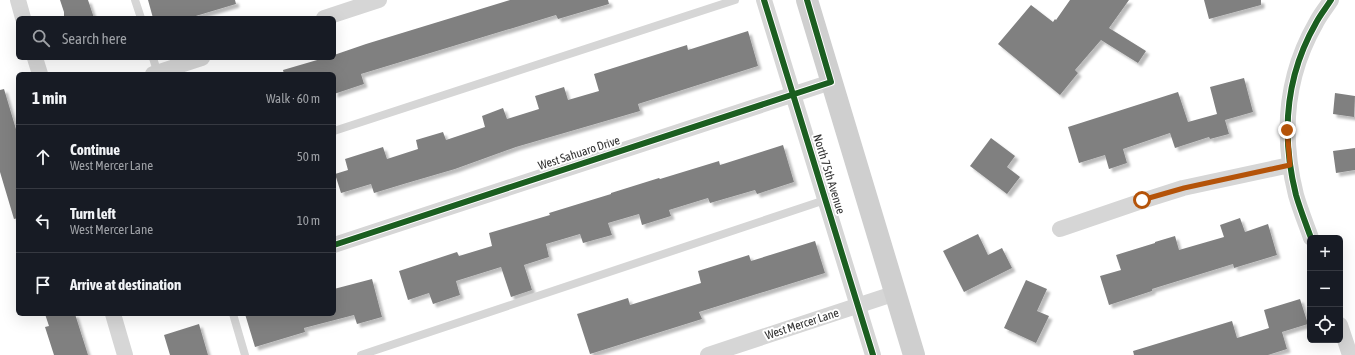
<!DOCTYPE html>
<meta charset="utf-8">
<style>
body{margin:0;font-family:"Asap Condensed",sans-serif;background:#242831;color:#f1f3f6}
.controls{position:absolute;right:12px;bottom:12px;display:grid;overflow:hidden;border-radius:6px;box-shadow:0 4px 16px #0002}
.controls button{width:36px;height:36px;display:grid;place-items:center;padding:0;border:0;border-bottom:1px solid #363941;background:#171b24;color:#f1f3f6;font:20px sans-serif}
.stop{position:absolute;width:12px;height:12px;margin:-9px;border:3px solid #b45309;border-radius:50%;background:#fff}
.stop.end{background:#b45309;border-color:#fff;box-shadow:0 1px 4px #0008}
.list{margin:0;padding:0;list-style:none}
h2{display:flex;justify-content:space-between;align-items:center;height:52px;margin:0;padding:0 16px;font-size:17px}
h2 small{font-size:13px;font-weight:400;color:#9ea1a6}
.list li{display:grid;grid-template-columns:26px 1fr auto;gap:12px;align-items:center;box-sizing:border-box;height:64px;padding:0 16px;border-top:1px solid #363941}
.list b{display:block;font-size:15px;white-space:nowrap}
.list p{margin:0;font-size:13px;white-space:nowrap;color:#9ea1a6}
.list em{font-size:13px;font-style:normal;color:#9ea1a6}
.icon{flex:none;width:22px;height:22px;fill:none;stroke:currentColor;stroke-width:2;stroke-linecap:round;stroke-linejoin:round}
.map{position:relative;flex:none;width:1355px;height:355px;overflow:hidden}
.search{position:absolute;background:#171b24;box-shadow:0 4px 16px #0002;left:16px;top:16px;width:320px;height:44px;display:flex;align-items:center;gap:10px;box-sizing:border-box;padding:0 14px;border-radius:6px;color:#9ea1a6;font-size:15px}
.panel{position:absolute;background:#171b24;box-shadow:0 4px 16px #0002;left:16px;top:72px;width:320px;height:244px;border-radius:6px}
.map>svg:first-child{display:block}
.building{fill:#808080;filter:url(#shadow)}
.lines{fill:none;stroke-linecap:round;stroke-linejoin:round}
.service{stroke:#d6d6d6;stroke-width:8}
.minor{stroke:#d6d6d6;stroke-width:16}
.secondary{stroke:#cfcfcf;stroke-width:22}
.cycleway-casing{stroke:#fff;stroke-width:8}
.cycleway{stroke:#1b5e20;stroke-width:6}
.route{stroke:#b45309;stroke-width:5}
.labels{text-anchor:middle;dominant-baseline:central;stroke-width:4;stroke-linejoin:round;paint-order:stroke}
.street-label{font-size:12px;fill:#323232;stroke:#fff}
</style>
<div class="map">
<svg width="1355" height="355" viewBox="0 0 1355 355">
<defs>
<filter id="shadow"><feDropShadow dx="3.5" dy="3.5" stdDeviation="1" flood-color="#0004"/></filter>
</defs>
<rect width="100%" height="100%" fill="#fff"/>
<path class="building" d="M 60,0 L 88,0 L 94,18 L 64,18 L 64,12 Z
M 148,0 L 235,0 L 236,4 L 189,18 L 153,18 Z
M 510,0 L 608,0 L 609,4 L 558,19 L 556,15 L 361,74 L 364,84 L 334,94 L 334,74 L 284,74 L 283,70 L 324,58 L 334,58 L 334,55 L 366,44 Z
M 1070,0 L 1129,0 L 1109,28 L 1146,51 L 1138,63 L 1101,40 L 1075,70 L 1078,73 L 1060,95 L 998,44 L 1031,5 L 1053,22 L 1055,19 L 1056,20 Z
M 1204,0 L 1261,0 L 1261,5 L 1209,19 Z
M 748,31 L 758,66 L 638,104 L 640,111 L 516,147 L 455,169 L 407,183 L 374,193 L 371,184 L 341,193 L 335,174 L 348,170 L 345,159 L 383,147 L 387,159 L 418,149 L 416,140 L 443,132 L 446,140 L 485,127 L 482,116 L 503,108 L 507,119 L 539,109 L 535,96 L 564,87 L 568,100 L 599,91 L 594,74 L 687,45 L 688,50 Z
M 1244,78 L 1253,112 L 1225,120 L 1229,134 L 1210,139 L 1209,137 L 1175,148 L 1170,133 L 1123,149 L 1127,163 L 1109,169 L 1105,155 L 1079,163 L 1068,127 L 1178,92 L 1188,122 L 1217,114 L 1210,87 Z
M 4,89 L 18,136 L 18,218 L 14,219 L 0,172 L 0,90 Z
M 1335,93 L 1355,96 L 1354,117 L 1333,114 Z
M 991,138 L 1015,156 L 1007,167 L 1020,177 L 1007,194 L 970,166 Z
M 783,145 L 794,182 L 757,194 L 755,190 L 710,203 L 708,198 L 669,210 L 671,216 L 642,225 L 639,214 L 608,223 L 612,235 L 583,243 L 580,234 L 546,244 L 549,257 L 524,265 L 532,290 L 511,297 L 501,267 L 456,281 L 460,295 L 433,304 L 429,293 L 408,300 L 399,271 L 457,252 L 459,256 L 492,246 L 489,233 L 550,215 L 549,213 L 611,194 L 611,193 L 659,178 L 660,179 L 719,161 L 720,165 Z
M 1355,148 L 1355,170 L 1336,173 L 1333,151 Z
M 1240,218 L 1245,232 L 1268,224 L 1277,255 L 1234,268 L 1233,264 L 1152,289 L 1152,291 L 1109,305 L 1100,276 L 1121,270 L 1116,255 L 1155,243 L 1155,242 L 1175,236 L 1179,250 L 1224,237 L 1220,225 Z
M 978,234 L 988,255 L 1002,248 L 1012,268 L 964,292 L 943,251 Z
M 815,241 L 825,273 L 699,312 L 702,319 L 590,354 L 577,314 L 628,298 L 630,305 L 701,283 L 698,271 L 749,255 L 751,261 Z
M 372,279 L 382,317 L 357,324 L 354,315 L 304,328 L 305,332 L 255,347 L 245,314 L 334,314 L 334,289 Z
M 1026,280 L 1047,289 L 1037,311 L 1049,316 L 1036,343 L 1004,328 Z
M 1300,299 L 1308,324 L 1282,332 L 1287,349 L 1268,355 L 1134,355 L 1133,351 L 1232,321 L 1237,338 L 1269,328 L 1264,310 Z
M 45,314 L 75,314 L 88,355 L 54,355 L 45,327 L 49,326 Z
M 199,324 L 208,355 L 170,355 L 164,335 Z"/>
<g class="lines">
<path class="service" d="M 135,0 L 141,18
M 153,58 L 158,74
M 334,131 L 735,0
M 233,314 L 245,355
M 361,355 L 825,200"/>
<path class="minor" d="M 18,0 L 23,18
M 764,0 L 873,355
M 324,18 L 379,0
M 35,58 L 40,74
M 153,74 L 202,58
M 1060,229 L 1142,201 L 1183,188 L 1290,165
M 1311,238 C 1306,224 1300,209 1296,195 C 1281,135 1285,77 1316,23 C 1320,15 1326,8 1331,0
M 334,245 L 831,82
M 113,314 L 125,355
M 1340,325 L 1350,355
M 708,355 L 896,293"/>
<path class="secondary" d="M 807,0 L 914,355"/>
<defs>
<path id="cycleway" d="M 764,0 L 873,355
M 1311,238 C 1306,224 1300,209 1296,195 C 1281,135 1285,77 1316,23 C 1320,15 1326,8 1331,0
M 334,245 L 831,82 L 807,0"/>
</defs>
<use href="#cycleway" class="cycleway-casing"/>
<use href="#cycleway" class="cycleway"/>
</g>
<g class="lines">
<path class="route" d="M 1142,200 L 1184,188 L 1290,165 L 1287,130"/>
</g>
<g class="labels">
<g class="street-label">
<text transform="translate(579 153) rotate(-18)">West Sahuaro Drive</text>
<text transform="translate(829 174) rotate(73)">North 75th Avenue</text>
<text transform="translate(802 324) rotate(-18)">West Mercer Lane</text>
</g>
</g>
</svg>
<div class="controls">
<button>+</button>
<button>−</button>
<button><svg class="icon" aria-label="locate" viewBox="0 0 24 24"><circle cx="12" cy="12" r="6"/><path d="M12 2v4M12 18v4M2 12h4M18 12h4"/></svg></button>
</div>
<div class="stop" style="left:1142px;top:200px"></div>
<div class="stop end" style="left:1287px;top:130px"></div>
<div class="search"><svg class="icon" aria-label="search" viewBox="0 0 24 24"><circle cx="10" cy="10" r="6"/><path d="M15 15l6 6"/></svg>Search here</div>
<section class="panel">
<h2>1 min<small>Walk · 60 m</small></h2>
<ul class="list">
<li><svg class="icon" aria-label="ahead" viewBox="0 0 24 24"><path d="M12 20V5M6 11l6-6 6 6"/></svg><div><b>Continue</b><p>West Mercer Lane</p></div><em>50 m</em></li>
<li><svg class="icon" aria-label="left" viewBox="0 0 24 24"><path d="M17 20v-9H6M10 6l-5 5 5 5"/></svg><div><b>Turn left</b><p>West Mercer Lane</p></div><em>10 m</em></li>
<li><svg class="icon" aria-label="arrive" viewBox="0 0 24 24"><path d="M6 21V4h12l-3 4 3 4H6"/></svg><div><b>Arrive at destination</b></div></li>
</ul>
</section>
</div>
